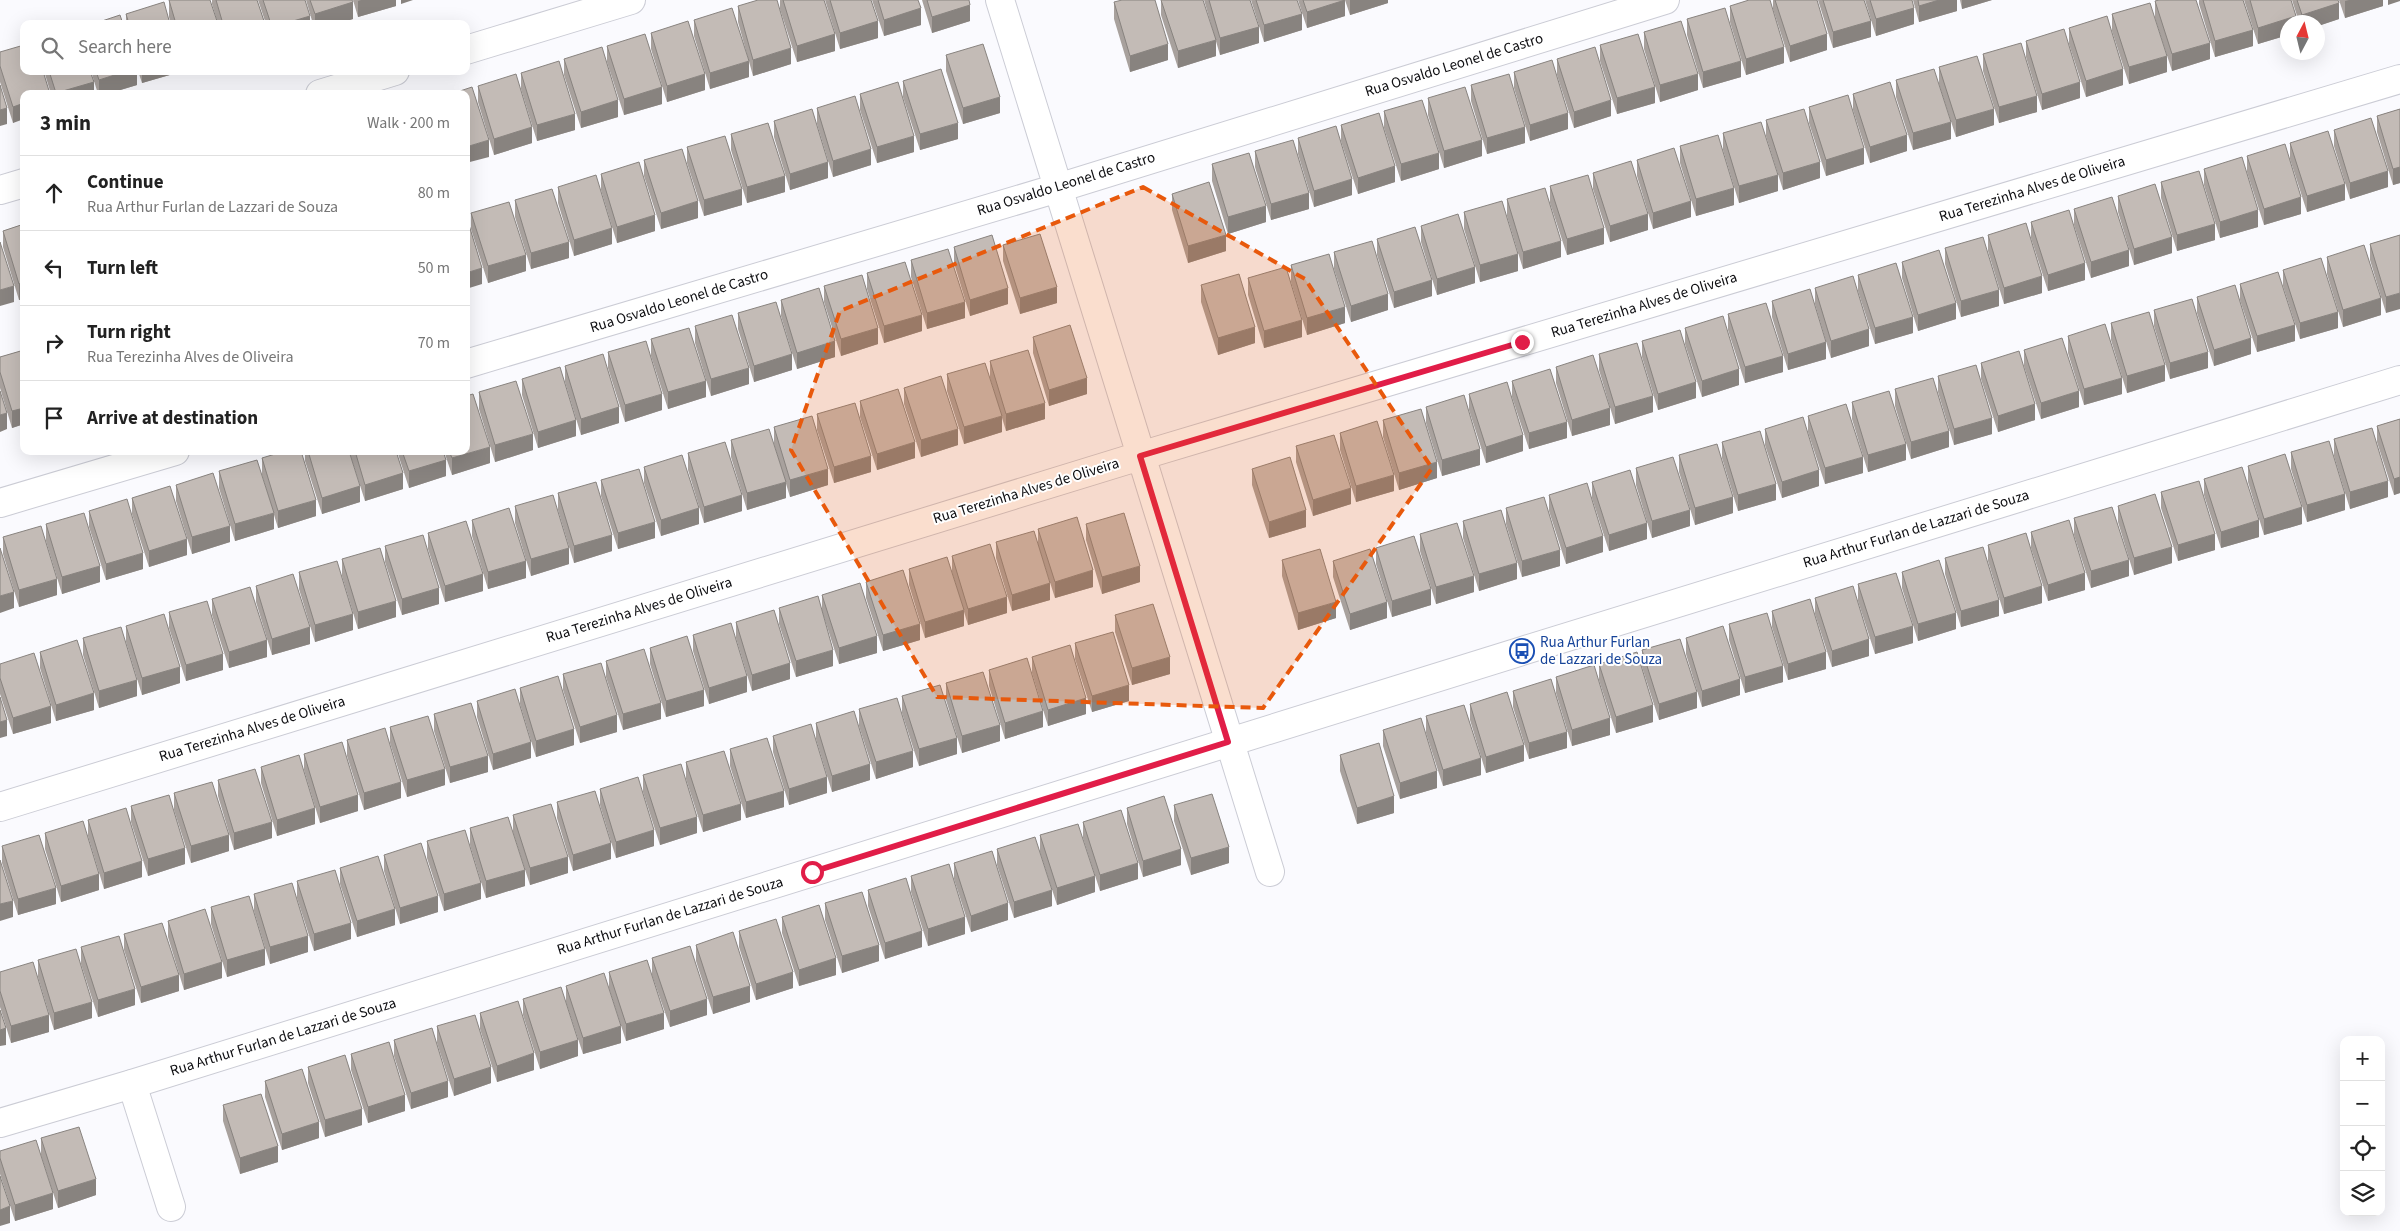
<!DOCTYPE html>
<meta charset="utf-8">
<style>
body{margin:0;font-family:"Source Sans 3",sans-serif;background:#f2f2f2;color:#222}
.controls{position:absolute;right:15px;bottom:15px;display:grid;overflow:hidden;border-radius:10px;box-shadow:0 5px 20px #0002}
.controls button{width:45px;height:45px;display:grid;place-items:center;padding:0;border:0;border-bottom:1px solid #e0e0e0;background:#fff;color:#222;font:25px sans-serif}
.compass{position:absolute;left:2280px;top:15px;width:45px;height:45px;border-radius:50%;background:#fff;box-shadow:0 5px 20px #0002;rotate:7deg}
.stop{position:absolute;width:15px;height:15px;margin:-11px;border:4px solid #e11d48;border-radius:50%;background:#fff}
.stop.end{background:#e11d48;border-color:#fff;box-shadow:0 1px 5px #0008}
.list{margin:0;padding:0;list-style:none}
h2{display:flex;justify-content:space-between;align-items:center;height:65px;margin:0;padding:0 20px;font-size:21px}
h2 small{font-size:16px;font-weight:400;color:#767676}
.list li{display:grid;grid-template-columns:32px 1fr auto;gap:15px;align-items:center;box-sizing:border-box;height:75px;padding:0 20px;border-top:1px solid #e0e0e0}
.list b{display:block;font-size:19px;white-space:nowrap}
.list p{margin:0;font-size:16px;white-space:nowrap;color:#767676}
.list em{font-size:16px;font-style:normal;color:#767676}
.icon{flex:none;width:28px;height:28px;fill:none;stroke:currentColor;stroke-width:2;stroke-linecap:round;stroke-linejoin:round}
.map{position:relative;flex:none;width:2400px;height:1231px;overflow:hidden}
.search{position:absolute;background:#fff;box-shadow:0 5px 20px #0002;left:20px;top:20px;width:450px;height:55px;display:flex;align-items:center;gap:12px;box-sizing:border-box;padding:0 18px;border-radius:10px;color:#767676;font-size:19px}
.panel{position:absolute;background:#fff;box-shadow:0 5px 20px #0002;left:20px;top:90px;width:450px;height:365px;border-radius:10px}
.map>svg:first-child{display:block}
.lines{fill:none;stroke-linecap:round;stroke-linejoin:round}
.street-casing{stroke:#cbccd5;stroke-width:30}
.secondary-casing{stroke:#cbccd5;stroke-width:30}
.street{stroke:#fff;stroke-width:28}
.secondary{stroke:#fff;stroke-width:28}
.wall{fill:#a8a19d}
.shaded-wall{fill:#88837f}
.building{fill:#c3bbb6;stroke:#88837f}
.route{stroke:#e11d48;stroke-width:6}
.marked{fill:#e8590c;fill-opacity:0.2;stroke:#e8590c;stroke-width:4;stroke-dasharray:10 6;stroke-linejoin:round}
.labels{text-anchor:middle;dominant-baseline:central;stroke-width:4;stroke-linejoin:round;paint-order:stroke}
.street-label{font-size:15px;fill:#0f0f12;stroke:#fff}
.transit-label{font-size:15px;fill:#164399;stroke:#fff;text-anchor:start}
</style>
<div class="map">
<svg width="2400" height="1231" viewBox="0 0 2400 1231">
<rect width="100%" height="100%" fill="#fafafe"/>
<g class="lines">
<defs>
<path id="street" d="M 1000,0 L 1270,872
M 466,50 L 631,0
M 320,94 L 395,71
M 0,190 L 24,183
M 466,364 L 1058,188 L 1665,0
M 0,503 L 175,451
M 0,807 L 1140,456 L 2400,79
M 132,1084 L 171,1207"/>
<path id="secondary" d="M 0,1123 L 132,1084 L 1522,651 L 2400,380"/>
</defs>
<use href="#street" class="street-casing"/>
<use href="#secondary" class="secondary-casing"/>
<use href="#street" class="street"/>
<use href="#secondary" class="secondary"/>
</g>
<path class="wall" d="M 169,0 L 218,24 L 171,24 L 169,17 Z
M 212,0 L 257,0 L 265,24 L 218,24 L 212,4 Z
M 258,0 L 305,0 L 310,24 L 266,24 Z
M 306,0 L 352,0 L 353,19 L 336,24 L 313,24 Z
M 353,0 L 396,0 L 396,6 L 358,17 Z
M 780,0 L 824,0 L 835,51 L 797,62 L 780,9 Z
M 825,0 L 871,0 L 878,38 L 840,49 Z
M 872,0 L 918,0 L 921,25 L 884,36 Z
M 922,0 L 969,0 L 970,21 L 932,33 Z
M 1161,0 L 1216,56 L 1178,68 L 1161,15 Z
M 1204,0 L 1250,0 L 1259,43 L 1220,55 Z
M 1251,0 L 1297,0 L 1302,30 L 1264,42 Z
M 1298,0 L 1345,0 L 1345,16 L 1307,28 Z
M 1345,0 L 1388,0 L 1388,3 L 1350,15 Z
M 1773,0 L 1817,0 L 1827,50 L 1790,62 L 1773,9 Z
M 1818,0 L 1864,0 L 1871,37 L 1833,48 Z
M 1865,0 L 1912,0 L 1914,24 L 1876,36 Z
M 1913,0 L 1957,0 L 1957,11 L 1919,22 Z
M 1960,0 L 1992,0 L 1962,9 Z
M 2199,0 L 2243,0 L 2253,46 L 2215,57 L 2199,4 Z
M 2244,0 L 2291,0 L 2296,22 L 2288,22 L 2288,35 L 2258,44 Z
M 2292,0 L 2338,0 L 2339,19 L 2318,26 L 2318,22 L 2299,22 Z
M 2339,0 L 2383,0 L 2383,6 L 2345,18 Z
M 2155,1 L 2210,59 L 2172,71 L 2155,18 Z
M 1114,2 L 1168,60 L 1130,72 L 1114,19 Z
M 738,6 L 791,64 L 753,76 L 738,22 Z
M 1730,6 L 1784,63 L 1746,75 L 1730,22 Z
M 126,14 L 170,24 L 126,24 Z
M 2112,14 L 2167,72 L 2129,84 L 2112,31 Z
M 1687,19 L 1741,77 L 1703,88 L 1687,35 Z
M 694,20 L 749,77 L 710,89 L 694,36 Z
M 2069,28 L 2123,85 L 2086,97 L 2069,44 Z
M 1644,32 L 1698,90 L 1660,102 L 1644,49 Z
M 651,33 L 705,90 L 667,102 L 651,49 Z
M 2026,41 L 2080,98 L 2042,110 L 2026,57 Z
M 1600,45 L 1655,103 L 1617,114 L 1600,61 Z
M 607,46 L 662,104 L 624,115 L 607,62 Z
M 0,52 L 50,94 L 13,123 L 0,82 Z
M 1983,54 L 2037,112 L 1999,123 L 1983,71 Z
M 946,55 L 1000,113 L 963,124 L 946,71 Z
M 564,59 L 618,117 L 581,128 L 564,75 Z
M 1557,59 L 1611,116 L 1574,128 L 1557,75 Z
M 1939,67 L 1994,125 L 1956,137 L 1939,84 Z
M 44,71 L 90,71 L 94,94 L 51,94 Z
M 91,71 L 137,71 L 137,85 L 107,94 L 98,94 Z
M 138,71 L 180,71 L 180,72 L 142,83 Z
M 1514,72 L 1568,129 L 1530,141 L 1514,88 Z
M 521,73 L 575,130 L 537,141 L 521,89 Z
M 1896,80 L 1951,139 L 1913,150 L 1896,97 Z
M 903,81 L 958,139 L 920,150 L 903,97 Z
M 1471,85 L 1525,143 L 1487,154 L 1471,101 Z
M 478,86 L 532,143 L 494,155 L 478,102 Z
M 860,94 L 914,152 L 877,163 L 860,110 Z
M 1853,94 L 1907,151 L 1870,163 L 1853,110 Z
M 1428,98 L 1482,156 L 1444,168 L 1428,115 Z
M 1809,107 L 1864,164 L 1826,176 L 1809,123 Z
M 817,108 L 871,165 L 833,177 L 817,124 Z
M 2400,109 L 2400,183 L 2393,185 L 2377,132 L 2377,116 Z
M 1384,111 L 1439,169 L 1401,181 L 1384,128 Z
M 1766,120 L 1820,178 L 1783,190 L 1766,136 Z
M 774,121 L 828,178 L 790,190 L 774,137 Z
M 1341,125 L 1395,182 L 1358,194 L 1341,141 Z
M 2334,130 L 2388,187 L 2350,199 L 2334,146 Z
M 1723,133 L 1778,191 L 1739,203 L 1723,150 Z
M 731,134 L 785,192 L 747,203 L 731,150 Z
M 1298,138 L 1352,195 L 1314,207 L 1298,154 Z
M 2290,143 L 2345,200 L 2307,212 L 2290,159 Z
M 1680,146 L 1734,205 L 1696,216 L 1680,163 Z
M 687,147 L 742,205 L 704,216 L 687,163 Z
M 1255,151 L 1309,209 L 1271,220 L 1255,167 Z
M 2247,156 L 2301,214 L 2264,225 L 2247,172 Z
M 644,160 L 698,218 L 661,229 L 644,176 Z
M 1637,160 L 1691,217 L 1653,229 L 1637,176 Z
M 1212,164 L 1266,222 L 1228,234 L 1212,181 Z
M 2204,169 L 2258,227 L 2220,238 L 2204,185 Z
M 1593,173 L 1648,230 L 1610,242 L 1593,189 Z
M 601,174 L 655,231 L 617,243 L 601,190 Z
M 2161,182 L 2215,240 L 2177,251 L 2161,198 Z
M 1550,186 L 1604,244 L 1567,255 L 1550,203 Z
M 558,187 L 612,244 L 574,256 L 558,203 Z
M 1172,194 L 1226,251 L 1188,263 L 1172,210 Z
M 2118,196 L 2172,253 L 2134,265 L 2118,212 Z
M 1507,199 L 1561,257 L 1523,269 L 1507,216 Z
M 515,200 L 569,258 L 531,269 L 515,217 Z
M 2074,209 L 2129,266 L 2091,278 L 2074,225 Z
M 1464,212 L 1518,271 L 1480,282 L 1464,229 Z
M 471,213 L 526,271 L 488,283 L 471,229 Z
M 2031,222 L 2085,280 L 2048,291 L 2031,238 Z
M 24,224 L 24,299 L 19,300 L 3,247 L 3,231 Z
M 1421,226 L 1475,283 L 1437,295 L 1421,242 Z
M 1988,235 L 2042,293 L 2004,304 L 1988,251 Z
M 2400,235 L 2386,313 L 2370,260 L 2370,244 Z
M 1377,239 L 1432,296 L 1394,308 L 1377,255 Z
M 1003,245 L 1057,303 L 1020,314 L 1003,261 Z
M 954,247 L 1008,304 L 970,316 L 954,263 Z
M 1945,248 L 1999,306 L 1961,317 L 1945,264 Z
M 1334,252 L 1388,310 L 1351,322 L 1334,269 Z
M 2327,257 L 2381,315 L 2343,327 L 2327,274 Z
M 911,260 L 965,318 L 927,329 L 911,277 Z
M 1902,262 L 1956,319 L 1918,331 L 1902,278 Z
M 1291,265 L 1345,323 L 1307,335 L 1291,282 Z
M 2283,270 L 2338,328 L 2300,339 L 2283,286 Z
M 867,273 L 922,331 L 884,343 L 867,289 Z
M 1858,275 L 1913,333 L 1875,344 L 1858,291 Z
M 1248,278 L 1302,337 L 1264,348 L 1248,295 Z
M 2240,284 L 2295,341 L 2257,352 L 2240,300 Z
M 1201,285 L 1255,343 L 1218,355 L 1201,302 Z
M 824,286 L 878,344 L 841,356 L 824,302 Z
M 1815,288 L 1869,346 L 1831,358 L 1815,304 Z
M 2197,297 L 2251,354 L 2214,366 L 2197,313 Z
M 781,300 L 835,357 L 797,369 L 781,316 Z
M 1772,301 L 1826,359 L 1788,370 L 1772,317 Z
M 2154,310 L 2208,368 L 2170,379 L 2154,326 Z
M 738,313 L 792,370 L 754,382 L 738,329 Z
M 1728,314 L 1783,372 L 1745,383 L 1728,330 Z
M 2111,323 L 2165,381 L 2127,393 L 2111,340 Z
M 695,326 L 749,384 L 711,396 L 695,343 Z
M 1685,328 L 1739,385 L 1702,397 L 1685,344 Z
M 2068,336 L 2122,394 L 2084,405 L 2068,353 Z
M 1033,337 L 1087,394 L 1049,406 L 1033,353 Z
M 651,339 L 706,397 L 668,409 L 651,356 Z
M 1642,341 L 1696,398 L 1658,410 L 1642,357 Z
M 24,350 L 24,424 L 12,428 L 0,388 L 0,357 Z
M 2024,350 L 2079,407 L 2041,419 L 2024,366 Z
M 608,352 L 662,410 L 625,422 L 608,368 Z
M 1599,354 L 1653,412 L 1615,424 L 1599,370 Z
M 990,361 L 1045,419 L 1006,431 L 990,378 Z
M 1981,363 L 2035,420 L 1998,432 L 1981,379 Z
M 565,366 L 619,423 L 581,435 L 565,382 Z
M 1556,367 L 1610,425 L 1572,436 L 1556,383 Z
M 947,374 L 1002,432 L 964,444 L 947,391 Z
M 1938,376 L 1992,434 L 1954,445 L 1938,392 Z
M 522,379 L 576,436 L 538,448 L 522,395 Z
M 1512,381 L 1567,438 L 1529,449 L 1512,397 Z
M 904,388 L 958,445 L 921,457 L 904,404 Z
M 1895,389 L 1949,447 L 1911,459 L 1895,406 Z
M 479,392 L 533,450 L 495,462 L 479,409 Z
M 1469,394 L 1523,451 L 1486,463 L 1469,410 Z
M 860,401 L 915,458 L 877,470 L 860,417 Z
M 1852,402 L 1906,460 L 1868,472 L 1852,419 Z
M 1426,407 L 1480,465 L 1442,476 L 1426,423 Z
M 817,414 L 871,472 L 834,483 L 817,430 Z
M 1808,416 L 1863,473 L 1825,484 L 1808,432 Z
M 2400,419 L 2400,493 L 2394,495 L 2377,442 L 2377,426 Z
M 1383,420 L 1437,478 L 1399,490 L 1383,437 Z
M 774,427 L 828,485 L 790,497 L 774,444 Z
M 1765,429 L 1819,486 L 1782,498 L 1765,445 Z
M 1340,433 L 1394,491 L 1356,502 L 1340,450 Z
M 2334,439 L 2388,497 L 2350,509 L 2334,456 Z
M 731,440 L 786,498 L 747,510 L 731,457 Z
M 1722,442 L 1776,500 L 1738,511 L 1722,458 Z
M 1296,446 L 1351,504 L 1313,516 L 1296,462 Z
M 305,451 L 349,451 L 360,502 L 322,514 L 305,461 Z
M 349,451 L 396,451 L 403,489 L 365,501 Z
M 397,451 L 443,451 L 446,476 L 409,488 Z
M 444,451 L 466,451 L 490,463 L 452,475 Z
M 2291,452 L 2345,510 L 2307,522 L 2291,469 Z
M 688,453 L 742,511 L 704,523 L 688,470 Z
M 1679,455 L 1733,513 L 1695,525 L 1679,472 Z
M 262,458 L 316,516 L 278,528 L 262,475 Z
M 2248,466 L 2302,524 L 2264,535 L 2248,482 Z
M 644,467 L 699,524 L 661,536 L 644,483 Z
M 1636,468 L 1690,526 L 1652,538 L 1636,485 Z
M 1252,469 L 1306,527 L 1269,538 L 1252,485 Z
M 219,471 L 274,529 L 235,541 L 219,488 Z
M 2204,479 L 2259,537 L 2221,548 L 2204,495 Z
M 601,480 L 655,538 L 618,549 L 601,496 Z
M 1592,482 L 1647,539 L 1609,551 L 1592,498 Z
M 176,485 L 230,542 L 192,554 L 176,501 Z
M 2161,492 L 2215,550 L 2178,561 L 2161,508 Z
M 558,493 L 612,551 L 574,563 L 558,510 Z
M 1549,495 L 1603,552 L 1566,564 L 1549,511 Z
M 132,498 L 187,555 L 149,567 L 132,514 Z
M 515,506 L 569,564 L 531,576 L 515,523 Z
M 2118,506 L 2172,563 L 2134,575 L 2118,522 Z
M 1506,508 L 1560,566 L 1522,577 L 1506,524 Z
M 89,511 L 143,569 L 106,580 L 89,527 Z
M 2074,518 L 2129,576 L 2091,588 L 2074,535 Z
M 472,520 L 526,578 L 488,589 L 472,536 Z
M 1463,521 L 1517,579 L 1479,591 L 1463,538 Z
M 46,524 L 100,582 L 62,594 L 46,541 Z
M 1086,524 L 1140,582 L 1102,594 L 1086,540 Z
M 1038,529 L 1093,587 L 1055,598 L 1038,545 Z
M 2031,532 L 2085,590 L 2048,601 L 2031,548 Z
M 428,533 L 483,591 L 445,602 L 428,549 Z
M 1420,534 L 1474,592 L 1436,604 L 1420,551 Z
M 3,537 L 57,595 L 19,607 L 3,554 Z
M 996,542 L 1050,600 L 1012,611 L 996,558 Z
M 1988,545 L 2042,603 L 2004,614 L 1988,561 Z
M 385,546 L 439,604 L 402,615 L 385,562 Z
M 1376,548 L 1431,605 L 1392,617 L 1376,564 Z
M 952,556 L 1007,613 L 968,625 L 952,572 Z
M 1945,558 L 1999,616 L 1961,627 L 1945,574 Z
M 342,559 L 396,617 L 358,629 L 342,576 Z
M 1282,560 L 1336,618 L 1298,630 L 1282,576 Z
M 1333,561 L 1387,618 L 1350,630 L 1333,577 Z
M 909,569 L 964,626 L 925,638 L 909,585 Z
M 299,572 L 353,630 L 315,642 L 299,589 Z
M 1902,572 L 1956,629 L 1918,641 L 1902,588 Z
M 866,582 L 920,640 L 883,651 L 866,598 Z
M 1858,584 L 1913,643 L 1875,654 L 1858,601 Z
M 256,586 L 310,644 L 272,655 L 256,602 Z
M 822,595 L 877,653 L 839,664 L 822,611 Z
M 1815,598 L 1869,656 L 1832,667 L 1815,614 Z
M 212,599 L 267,657 L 229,668 L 212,615 Z
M 779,608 L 833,666 L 796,677 L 779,624 Z
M 1772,611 L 1826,669 L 1788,680 L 1772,627 Z
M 169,612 L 223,670 L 186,681 L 169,628 Z
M 1115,615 L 1170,674 L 1132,685 L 1115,632 Z
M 736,622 L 790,679 L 752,691 L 736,638 Z
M 1729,624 L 1783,682 L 1745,693 L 1729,640 Z
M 126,626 L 180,683 L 142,695 L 126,642 Z
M 693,635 L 747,692 L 709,704 L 693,651 Z
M 83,638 L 137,696 L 99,708 L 83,655 Z
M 1686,638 L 1740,695 L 1702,707 L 1686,654 Z
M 1075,643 L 1129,701 L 1092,712 L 1075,659 Z
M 650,648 L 704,706 L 666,717 L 650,664 Z
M 1642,650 L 1697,708 L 1659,720 L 1642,667 Z
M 40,652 L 94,710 L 56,721 L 40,668 Z
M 1032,657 L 1086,714 L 1048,726 L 1032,673 Z
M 606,661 L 661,719 L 623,730 L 606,677 Z
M 0,664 L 51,723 L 13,734 L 0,694 Z
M 1599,664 L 1653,722 L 1616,733 L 1599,680 Z
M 989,670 L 1043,727 L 1005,739 L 989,686 Z
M 563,674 L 617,732 L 580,743 L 563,690 Z
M 1556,677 L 1610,735 L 1572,746 L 1556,693 Z
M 946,683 L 1000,741 L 962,753 L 946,700 Z
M 520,688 L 574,745 L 536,757 L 520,704 Z
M 1513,691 L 1567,748 L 1529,759 L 1513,707 Z
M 902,696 L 957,754 L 919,766 L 902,713 Z
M 477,701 L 531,758 L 493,770 L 477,717 Z
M 1470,704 L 1524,761 L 1486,773 L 1470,720 Z
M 859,709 L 913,767 L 876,779 L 859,726 Z
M 434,714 L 488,772 L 450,783 L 434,731 Z
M 1426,716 L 1481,775 L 1443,786 L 1426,733 Z
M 816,723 L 870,780 L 832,792 L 816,739 Z
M 390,727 L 445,785 L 407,797 L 390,743 Z
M 1383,730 L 1437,788 L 1400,799 L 1383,746 Z
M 773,736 L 827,793 L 789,805 L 773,752 Z
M 347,740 L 401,798 L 364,810 L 347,756 Z
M 730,749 L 784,807 L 746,818 L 730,766 Z
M 304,754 L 358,811 L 320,823 L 304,770 Z
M 1340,755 L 1394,813 L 1357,824 L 1340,771 Z
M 686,762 L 741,820 L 703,832 L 686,779 Z
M 261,767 L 315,824 L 277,836 L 261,783 Z
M 643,775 L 697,833 L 660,845 L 643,792 Z
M 218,780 L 272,838 L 234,850 L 218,796 Z
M 600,789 L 654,846 L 616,858 L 600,805 Z
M 174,793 L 229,851 L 191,863 L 174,810 Z
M 557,802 L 611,859 L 573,871 L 557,818 Z
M 1174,805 L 1229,863 L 1191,875 L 1174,821 Z
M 131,806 L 185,864 L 148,876 L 131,822 Z
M 1127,808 L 1181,865 L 1143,877 L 1127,824 Z
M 513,815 L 568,873 L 530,885 L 513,832 Z
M 88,820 L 142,877 L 104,889 L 88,836 Z
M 1083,822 L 1138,879 L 1100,891 L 1083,838 Z
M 470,828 L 525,886 L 486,898 L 470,845 Z
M 45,833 L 99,890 L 61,902 L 45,849 Z
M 1040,835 L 1095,892 L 1057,905 L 1040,852 Z
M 427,841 L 481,899 L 444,911 L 427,858 Z
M 2,846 L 56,904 L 18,915 L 2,863 Z
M 997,849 L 1052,906 L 1014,918 L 997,865 Z
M 384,855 L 438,912 L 400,924 L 384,871 Z
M 954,863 L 1008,920 L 971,932 L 954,879 Z
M 340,868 L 395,925 L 357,937 L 340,884 Z
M 911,876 L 965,934 L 928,946 L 911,892 Z
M 297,881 L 351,939 L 314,951 L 297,898 Z
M 868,890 L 922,947 L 885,959 L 868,906 Z
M 254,894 L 308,952 L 270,964 L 254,911 Z
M 825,903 L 879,961 L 842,973 L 825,920 Z
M 211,907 L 265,965 L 227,977 L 211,924 Z
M 782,917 L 836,975 L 799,986 L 782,933 Z
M 168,921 L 222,978 L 184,990 L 168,937 Z
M 739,931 L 793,988 L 756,1000 L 739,947 Z
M 124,934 L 179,991 L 141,1003 L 124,950 Z
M 696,945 L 750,1002 L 713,1014 L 696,961 Z
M 81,947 L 135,1005 L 98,1017 L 81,964 Z
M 652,958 L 707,1015 L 670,1027 L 652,975 Z
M 38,960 L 92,1018 L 54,1030 L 38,977 Z
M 0,972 L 49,1032 L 11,1043 L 0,1007 Z
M 609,972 L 664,1029 L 626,1041 L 609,988 Z
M 566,986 L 621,1043 L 583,1054 L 566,1002 Z
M 523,999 L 578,1056 L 540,1069 L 523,1015 Z
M 480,1013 L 534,1070 L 497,1082 L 480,1029 Z
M 437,1026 L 491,1083 L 454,1096 L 437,1043 Z
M 394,1040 L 448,1097 L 411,1109 L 394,1056 Z
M 351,1054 L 405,1111 L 368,1123 L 351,1070 Z
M 308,1067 L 362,1125 L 325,1137 L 308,1083 Z
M 265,1081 L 319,1138 L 282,1150 L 265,1097 Z
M 223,1105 L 278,1162 L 240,1174 L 223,1121 Z
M 41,1138 L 96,1195 L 58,1208 L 41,1155 Z
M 0,1151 L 53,1209 L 15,1221 L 0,1174 Z"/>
<path class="shaded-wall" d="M 361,0 L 396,0 L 396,6 L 358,17 L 358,1 Z
M 401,0 L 413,0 L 401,4 Z
M 1345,0 L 1345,16 L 1307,28 L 1307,12 Z
M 1350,0 L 1388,0 L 1388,3 L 1350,15 Z
M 1939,0 L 1957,0 L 1957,11 L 1919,22 L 1919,6 Z
M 1962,0 L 1992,0 L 1962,9 Z
M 2349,0 L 2383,0 L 2383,6 L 2345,18 L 2345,1 Z
M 2388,0 L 2400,0 L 2400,1 L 2388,5 Z
M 353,2 L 353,19 L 336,24 L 315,24 L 315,14 Z
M 2339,3 L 2339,19 L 2318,26 L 2318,22 L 2302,22 L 2302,15 Z
M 970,5 L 970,21 L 932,33 L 932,17 Z
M 921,8 L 921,25 L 884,36 L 884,20 Z
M 1914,8 L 1914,24 L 1876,36 L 1876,19 Z
M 1302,14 L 1302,30 L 1264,42 L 1264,25 Z
M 310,16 L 310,24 L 283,24 Z
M 2296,16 L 2296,22 L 2288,22 L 2288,35 L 2258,44 L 2258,28 Z
M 878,21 L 878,38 L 840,49 L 840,33 Z
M 1871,21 L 1871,37 L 1833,48 L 1833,32 Z
M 1259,27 L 1259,43 L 1220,55 L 1220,38 Z
M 2253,30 L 2253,46 L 2215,57 L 2215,41 Z
M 835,34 L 835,51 L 797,62 L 797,46 Z
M 1827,34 L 1827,50 L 1790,62 L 1790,46 Z
M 1216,40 L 1216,56 L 1178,68 L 1178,51 Z
M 2210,43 L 2210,59 L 2172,71 L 2172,54 Z
M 1168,44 L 1168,60 L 1130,72 L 1130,56 Z
M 1784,47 L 1784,63 L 1746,75 L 1746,59 Z
M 791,48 L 791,64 L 753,76 L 753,60 Z
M 2167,56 L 2167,72 L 2129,84 L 2129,67 Z
M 749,61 L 749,77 L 710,89 L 710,73 Z
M 1741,61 L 1741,77 L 1703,88 L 1703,72 Z
M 2123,69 L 2123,85 L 2086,97 L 2086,81 Z
M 127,71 L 137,71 L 137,85 L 107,94 L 99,94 L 99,80 Z
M 142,71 L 180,71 L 180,72 L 142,83 Z
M 705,74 L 705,90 L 667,102 L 667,86 Z
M 1698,74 L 1698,90 L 1660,102 L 1660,85 Z
M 94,82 L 94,94 L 56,94 L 56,93 Z
M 2080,82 L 2080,98 L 2042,110 L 2042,94 Z
M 662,87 L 662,104 L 624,115 L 624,99 Z
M 1655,87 L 1655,103 L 1617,114 L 1617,98 Z
M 2037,96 L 2037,112 L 1999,123 L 1999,107 Z
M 1000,97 L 1000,113 L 963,124 L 963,108 Z
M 618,100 L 618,117 L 581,128 L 581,112 Z
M 1611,100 L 1611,116 L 1574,128 L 1574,112 Z
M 24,103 L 24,119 L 13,123 L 13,107 Z
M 7,108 L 7,124 L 0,126 L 0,110 Z
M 1994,109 L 1994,125 L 1956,137 L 1956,120 Z
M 1568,113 L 1568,129 L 1530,141 L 1530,125 Z
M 575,114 L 575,130 L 537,141 L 537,125 Z
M 1951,122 L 1951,139 L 1913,150 L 1913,133 Z
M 958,123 L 958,139 L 920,150 L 920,134 Z
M 532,127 L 532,143 L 494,155 L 494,139 Z
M 1525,127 L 1525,143 L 1487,154 L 1487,138 Z
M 1907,135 L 1907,151 L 1870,163 L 1870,147 Z
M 914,136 L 914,152 L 877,163 L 877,147 Z
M 489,140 L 489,157 L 466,163 L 466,147 Z
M 1482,140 L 1482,156 L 1444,168 L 1444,151 Z
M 1864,148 L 1864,164 L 1826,176 L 1826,160 Z
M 871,149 L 871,165 L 833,177 L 833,161 Z
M 1439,153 L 1439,169 L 1401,181 L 1401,164 Z
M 828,162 L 828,178 L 790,190 L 790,174 Z
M 1820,162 L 1820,178 L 1783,190 L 1783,173 Z
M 1395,166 L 1395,182 L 1358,194 L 1358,178 Z
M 2400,167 L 2400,183 L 2393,185 L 2393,169 Z
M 2388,171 L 2388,187 L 2350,199 L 2350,183 Z
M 1778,175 L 1778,191 L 1739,203 L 1739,186 Z
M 785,176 L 785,192 L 747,203 L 747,187 Z
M 1352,179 L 1352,195 L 1314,207 L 1314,191 Z
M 2345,184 L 2345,200 L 2307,212 L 2307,196 Z
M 1734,188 L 1734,205 L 1696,216 L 1696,199 Z
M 742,189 L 742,205 L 704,216 L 704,200 Z
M 1309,193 L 1309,209 L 1271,220 L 1271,204 Z
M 2301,197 L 2301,214 L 2264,225 L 2264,209 Z
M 698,201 L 698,218 L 661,229 L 661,213 Z
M 1691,201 L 1691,217 L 1653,229 L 1653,213 Z
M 1266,206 L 1266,222 L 1228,234 L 1228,217 Z
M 2258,210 L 2258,227 L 2220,238 L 2220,222 Z
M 1648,214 L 1648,230 L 1610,242 L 1610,226 Z
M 655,215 L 655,231 L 617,243 L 617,227 Z
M 2215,224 L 2215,240 L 2177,251 L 2177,235 Z
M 612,228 L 612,244 L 574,256 L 574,240 Z
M 1604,228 L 1604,244 L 1567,255 L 1567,239 Z
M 1226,235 L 1226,251 L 1188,263 L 1188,246 Z
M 2172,237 L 2172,253 L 2134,265 L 2134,249 Z
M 1561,241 L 1561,257 L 1523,269 L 1523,252 Z
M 569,242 L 569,258 L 531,269 L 531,253 Z
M 2129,250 L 2129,266 L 2091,278 L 2091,262 Z
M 1518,254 L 1518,271 L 1480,282 L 1480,265 Z
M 526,255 L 526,271 L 488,283 L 488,266 Z
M 2085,263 L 2085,280 L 2048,291 L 2048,275 Z
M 1475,267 L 1475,283 L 1437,295 L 1437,279 Z
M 482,268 L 482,284 L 466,289 L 466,273 Z
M 2042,276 L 2042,293 L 2004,304 L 2004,288 Z
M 1432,280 L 1432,296 L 1394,308 L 1394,292 Z
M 24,282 L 24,299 L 19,300 L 19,284 Z
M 14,286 L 14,302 L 0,306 L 0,290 Z
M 1057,287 L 1057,303 L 1020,314 L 1020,298 Z
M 1008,288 L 1008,304 L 970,316 L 970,300 Z
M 1999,290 L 1999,306 L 1961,317 L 1961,301 Z
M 2400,293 L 2400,309 L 2386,313 L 2386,297 Z
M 1388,294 L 1388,310 L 1351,322 L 1351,306 Z
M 2381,298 L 2381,315 L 2343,327 L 2343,310 Z
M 965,302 L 965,318 L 927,329 L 927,313 Z
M 1956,303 L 1956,319 L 1918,331 L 1918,315 Z
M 1345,307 L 1345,323 L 1307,335 L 1307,318 Z
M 2338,312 L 2338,328 L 2300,339 L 2300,323 Z
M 922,315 L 922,331 L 884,343 L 884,326 Z
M 1913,317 L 1913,333 L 1875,344 L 1875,328 Z
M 1302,320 L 1302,337 L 1264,348 L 1264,331 Z
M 2295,325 L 2295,341 L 2257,352 L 2257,336 Z
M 1255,327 L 1255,343 L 1218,355 L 1218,338 Z
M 878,328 L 878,344 L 841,356 L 841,339 Z
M 1869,329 L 1869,346 L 1831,358 L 1831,341 Z
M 2251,338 L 2251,354 L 2214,366 L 2214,350 Z
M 835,341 L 835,357 L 797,369 L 797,353 Z
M 1826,342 L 1826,359 L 1788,370 L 1788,354 Z
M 2208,352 L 2208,368 L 2170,379 L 2170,363 Z
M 792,354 L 792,370 L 754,382 L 754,366 Z
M 1783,356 L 1783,372 L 1745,383 L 1745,367 Z
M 2165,365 L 2165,381 L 2127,393 L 2127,376 Z
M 749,368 L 749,384 L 711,396 L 711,379 Z
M 1739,369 L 1739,385 L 1702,397 L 1702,381 Z
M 1087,378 L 1087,394 L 1049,406 L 1049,390 Z
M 2122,378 L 2122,394 L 2084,405 L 2084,389 Z
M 706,381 L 706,397 L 668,409 L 668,392 Z
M 1696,382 L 1696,398 L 1658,410 L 1658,394 Z
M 2079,391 L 2079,407 L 2041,419 L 2041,403 Z
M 662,394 L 662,410 L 625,422 L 625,405 Z
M 1653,396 L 1653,412 L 1615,424 L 1615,407 Z
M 1045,403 L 1045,419 L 1006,431 L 1006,414 Z
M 2035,404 L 2035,420 L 1998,432 L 1998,416 Z
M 619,407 L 619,423 L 581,435 L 581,419 Z
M 24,408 L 24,424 L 12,428 L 12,411 Z
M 1610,408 L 1610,425 L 1572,436 L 1572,420 Z
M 7,413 L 7,429 L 0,432 L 0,415 Z
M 1002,416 L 1002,432 L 964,444 L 964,427 Z
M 1992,418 L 1992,434 L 1954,445 L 1954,429 Z
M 576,420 L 576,436 L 538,448 L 538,432 Z
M 1567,422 L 1567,438 L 1529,449 L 1529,433 Z
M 958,429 L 958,445 L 921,457 L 921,440 Z
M 1949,431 L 1949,447 L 1911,459 L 1911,442 Z
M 533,434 L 533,450 L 495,462 L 495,445 Z
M 1523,435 L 1523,451 L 1486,463 L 1486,447 Z
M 915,442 L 915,458 L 877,470 L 877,454 Z
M 1906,444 L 1906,460 L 1868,472 L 1868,455 Z
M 490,447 L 490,463 L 452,475 L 452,458 Z
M 1480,449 L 1480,465 L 1442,476 L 1442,460 Z
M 871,456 L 871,472 L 834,483 L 834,467 Z
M 1863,457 L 1863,473 L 1825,484 L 1825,468 Z
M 446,460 L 446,476 L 409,488 L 409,471 Z
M 1437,462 L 1437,478 L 1399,490 L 1399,473 Z
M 828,469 L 828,485 L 790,497 L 790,480 Z
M 1819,470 L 1819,486 L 1782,498 L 1782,482 Z
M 403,473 L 403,489 L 365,501 L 365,485 Z
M 1394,475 L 1394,491 L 1356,502 L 1356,486 Z
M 2400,477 L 2400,493 L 2394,495 L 2394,479 Z
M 2388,481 L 2388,497 L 2350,509 L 2350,492 Z
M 786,482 L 786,498 L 747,510 L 747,493 Z
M 1776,484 L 1776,500 L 1738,511 L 1738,495 Z
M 360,486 L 360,502 L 322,514 L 322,498 Z
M 1351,488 L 1351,504 L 1313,516 L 1313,500 Z
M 2345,494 L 2345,510 L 2307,522 L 2307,505 Z
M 742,495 L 742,511 L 704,523 L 704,507 Z
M 1733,497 L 1733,513 L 1695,525 L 1695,508 Z
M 316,500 L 316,516 L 278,528 L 278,511 Z
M 2302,507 L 2302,524 L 2264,535 L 2264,519 Z
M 699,508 L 699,524 L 661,536 L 661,520 Z
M 1306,510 L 1306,527 L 1269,538 L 1269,522 Z
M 1690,510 L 1690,526 L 1652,538 L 1652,521 Z
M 274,513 L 274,529 L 235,541 L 235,524 Z
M 2259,520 L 2259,537 L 2221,548 L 2221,532 Z
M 655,522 L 655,538 L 618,549 L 618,533 Z
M 1647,523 L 1647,539 L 1609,551 L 1609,535 Z
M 230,526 L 230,542 L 192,554 L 192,537 Z
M 2215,534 L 2215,550 L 2178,561 L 2178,545 Z
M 612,535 L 612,551 L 574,563 L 574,546 Z
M 1603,536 L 1603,552 L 1566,564 L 1566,548 Z
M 187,539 L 187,555 L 149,567 L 149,551 Z
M 2172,547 L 2172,563 L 2134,575 L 2134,558 Z
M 569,548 L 569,564 L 531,576 L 531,559 Z
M 1560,550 L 1560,566 L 1522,577 L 1522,561 Z
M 143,553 L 143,569 L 106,580 L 106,564 Z
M 2129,560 L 2129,576 L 2091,588 L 2091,571 Z
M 526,561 L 526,578 L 488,589 L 488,572 Z
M 1517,563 L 1517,579 L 1479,591 L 1479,574 Z
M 100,566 L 100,582 L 62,594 L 62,577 Z
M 1140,566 L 1140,582 L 1102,594 L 1102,577 Z
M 1093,570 L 1093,587 L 1055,598 L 1055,582 Z
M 2085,573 L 2085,590 L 2048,601 L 2048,585 Z
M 483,574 L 483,591 L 445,602 L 445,586 Z
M 1474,576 L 1474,592 L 1436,604 L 1436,587 Z
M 57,579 L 57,595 L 19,607 L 19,590 Z
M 1050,583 L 1050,600 L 1012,611 L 1012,595 Z
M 2042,586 L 2042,603 L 2004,614 L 2004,598 Z
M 439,588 L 439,604 L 402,615 L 402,599 Z
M 1431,589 L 1431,605 L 1392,617 L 1392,601 Z
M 14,592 L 14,608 L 0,613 L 0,596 Z
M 1007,597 L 1007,613 L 968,625 L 968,609 Z
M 1999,600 L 1999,616 L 1961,627 L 1961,611 Z
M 396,601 L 396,617 L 358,629 L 358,612 Z
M 1336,602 L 1336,618 L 1298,630 L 1298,613 Z
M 1387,602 L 1387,618 L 1350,630 L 1350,614 Z
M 964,610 L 964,626 L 925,638 L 925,622 Z
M 1956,613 L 1956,629 L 1918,641 L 1918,624 Z
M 353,614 L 353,630 L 315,642 L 315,625 Z
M 920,624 L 920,640 L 883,651 L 883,635 Z
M 1913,626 L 1913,643 L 1875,654 L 1875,637 Z
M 310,627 L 310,644 L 272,655 L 272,639 Z
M 877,636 L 877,653 L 839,664 L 839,648 Z
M 1869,639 L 1869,656 L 1832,667 L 1832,651 Z
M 267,640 L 267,657 L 229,668 L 229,652 Z
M 833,650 L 833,666 L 796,677 L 796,661 Z
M 1826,652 L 1826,669 L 1788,680 L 1788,664 Z
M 223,654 L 223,670 L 186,681 L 186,665 Z
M 1170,657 L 1170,674 L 1132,685 L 1132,668 Z
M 790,663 L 790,679 L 752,691 L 752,675 Z
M 1783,666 L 1783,682 L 1745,693 L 1745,677 Z
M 180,667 L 180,683 L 142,695 L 142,678 Z
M 747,676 L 747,692 L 709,704 L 709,688 Z
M 1740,679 L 1740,695 L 1702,707 L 1702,691 Z
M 137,680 L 137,696 L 99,708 L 99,691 Z
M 1129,685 L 1129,701 L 1092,712 L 1092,696 Z
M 704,690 L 704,706 L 666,717 L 666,701 Z
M 1697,692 L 1697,708 L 1659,720 L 1659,704 Z
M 94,693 L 94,710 L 56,721 L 56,705 Z
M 1086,698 L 1086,714 L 1048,726 L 1048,710 Z
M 661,703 L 661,719 L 623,730 L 623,714 Z
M 1653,705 L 1653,722 L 1616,733 L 1616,717 Z
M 51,706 L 51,723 L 13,734 L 13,718 Z
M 1043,711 L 1043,727 L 1005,739 L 1005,723 Z
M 617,715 L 617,732 L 580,743 L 580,727 Z
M 1610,718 L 1610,735 L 1572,746 L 1572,730 Z
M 7,720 L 7,736 L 0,738 L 0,722 Z
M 1000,725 L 1000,741 L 962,753 L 962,736 Z
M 574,729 L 574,745 L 536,757 L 536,741 Z
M 1567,732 L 1567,748 L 1529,759 L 1529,743 Z
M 957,738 L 957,754 L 919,766 L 919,749 Z
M 531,742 L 531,758 L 493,770 L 493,754 Z
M 1524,745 L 1524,761 L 1486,773 L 1486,757 Z
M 913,751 L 913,767 L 876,779 L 876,762 Z
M 488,756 L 488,772 L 450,783 L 450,767 Z
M 1481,758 L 1481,775 L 1443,786 L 1443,770 Z
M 870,764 L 870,780 L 832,792 L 832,776 Z
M 445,769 L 445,785 L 407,797 L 407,780 Z
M 1437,771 L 1437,788 L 1400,799 L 1400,783 Z
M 827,777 L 827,793 L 789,805 L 789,789 Z
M 401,782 L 401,798 L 364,810 L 364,793 Z
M 784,791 L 784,807 L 746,818 L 746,802 Z
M 358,795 L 358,811 L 320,823 L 320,807 Z
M 1394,796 L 1394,813 L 1357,824 L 1357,808 Z
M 741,804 L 741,820 L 703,832 L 703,815 Z
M 315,808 L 315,824 L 277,836 L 277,820 Z
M 697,817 L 697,833 L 660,845 L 660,828 Z
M 272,822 L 272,838 L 234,850 L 234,833 Z
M 654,830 L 654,846 L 616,858 L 616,842 Z
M 229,835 L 229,851 L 191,863 L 191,846 Z
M 611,843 L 611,859 L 573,871 L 573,855 Z
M 1229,847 L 1229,863 L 1191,875 L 1191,858 Z
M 185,848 L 185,864 L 148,876 L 148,859 Z
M 1181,849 L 1181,865 L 1143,877 L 1143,861 Z
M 568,857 L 568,873 L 530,885 L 530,868 Z
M 142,861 L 142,877 L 104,889 L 104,873 Z
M 1138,863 L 1138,879 L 1100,891 L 1100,875 Z
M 525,870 L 525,886 L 486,898 L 486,881 Z
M 99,874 L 99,890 L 61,902 L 61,886 Z
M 1095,876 L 1095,892 L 1057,905 L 1057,888 Z
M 481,883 L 481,899 L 444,911 L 444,894 Z
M 56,888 L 56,904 L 18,915 L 18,899 Z
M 1052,890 L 1052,906 L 1014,918 L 1014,902 Z
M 438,896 L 438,912 L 400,924 L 400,908 Z
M 13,901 L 13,917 L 0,921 L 0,904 Z
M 1008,903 L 1008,920 L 971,932 L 971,916 Z
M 395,909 L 395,925 L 357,937 L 357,921 Z
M 965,917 L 965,934 L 928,946 L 928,929 Z
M 351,923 L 351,939 L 314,951 L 314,934 Z
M 922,931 L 922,947 L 885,959 L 885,943 Z
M 308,936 L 308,952 L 270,964 L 270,947 Z
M 879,945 L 879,961 L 842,973 L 842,956 Z
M 265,949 L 265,965 L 227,977 L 227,960 Z
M 836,958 L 836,975 L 799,986 L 799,970 Z
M 222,962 L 222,978 L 184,990 L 184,974 Z
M 793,972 L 793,988 L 756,1000 L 756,984 Z
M 179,975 L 179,991 L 141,1003 L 141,987 Z
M 750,986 L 750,1002 L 713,1014 L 713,997 Z
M 135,989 L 135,1005 L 98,1017 L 98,1000 Z
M 707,999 L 707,1015 L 670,1027 L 670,1011 Z
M 92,1002 L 92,1018 L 54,1030 L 54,1013 Z
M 664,1013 L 664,1029 L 626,1041 L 626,1024 Z
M 49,1015 L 49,1032 L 11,1043 L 11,1026 Z
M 621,1026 L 621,1043 L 583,1054 L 583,1038 Z
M 6,1028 L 6,1045 L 0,1046 L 0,1030 Z
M 578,1040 L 578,1056 L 540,1069 L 540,1052 Z
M 534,1053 L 534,1070 L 497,1082 L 497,1066 Z
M 491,1067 L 491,1083 L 454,1096 L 454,1079 Z
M 448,1081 L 448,1097 L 411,1109 L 411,1093 Z
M 405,1095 L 405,1111 L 368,1123 L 368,1107 Z
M 362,1109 L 362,1125 L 325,1137 L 325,1120 Z
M 319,1122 L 319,1138 L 282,1150 L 282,1134 Z
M 278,1146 L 278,1162 L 240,1174 L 240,1158 Z
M 96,1179 L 96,1195 L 58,1208 L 58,1191 Z
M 53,1193 L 53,1209 L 15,1221 L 15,1205 Z
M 10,1206 L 10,1223 L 0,1226 L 0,1210 Z"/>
<path class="building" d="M 169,0 L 210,0 L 218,24 L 176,24 Z
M 216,0 L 257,0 L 265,24 L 223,24 Z
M 263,0 L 305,0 L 310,16 L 283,24 L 271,24 Z
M 310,0 L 352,0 L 353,2 L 315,14 Z
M 758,0 L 777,0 L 791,48 L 753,60 L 738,6 Z
M 783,0 L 824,0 L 835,34 L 797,46 Z
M 830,0 L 871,0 L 878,21 L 840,33 Z
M 878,0 L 918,0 L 921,8 L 884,20 Z
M 927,0 L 969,0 L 970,5 L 932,17 Z
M 1122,0 L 1155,0 L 1168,44 L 1130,56 L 1114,2 Z
M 1161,0 L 1203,0 L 1216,40 L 1178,51 Z
M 1209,0 L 1250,0 L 1259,27 L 1220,38 Z
M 1256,0 L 1297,0 L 1302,14 L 1264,25 Z
M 1303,0 L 1345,0 L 1307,12 Z
M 1749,0 L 1770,0 L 1784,47 L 1746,59 L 1730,6 Z
M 1775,0 L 1817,0 L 1827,34 L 1790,46 Z
M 1823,0 L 1864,0 L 1871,21 L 1833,32 Z
M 1870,0 L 1912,0 L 1914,8 L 1876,19 Z
M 1918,0 L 1939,0 L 1919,6 Z
M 2159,0 L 2196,0 L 2210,43 L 2172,54 L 2155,1 Z
M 2203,0 L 2243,0 L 2253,30 L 2215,41 Z
M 2250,0 L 2291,0 L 2296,16 L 2258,28 Z
M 2297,0 L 2338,0 L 2339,3 L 2302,15 Z
M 164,2 L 170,24 L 129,24 L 126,14 Z
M 2150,3 L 2167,56 L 2129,67 L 2112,14 Z
M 732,8 L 749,61 L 710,73 L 694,20 Z
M 1725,8 L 1741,61 L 1703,72 L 1687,19 Z
M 120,15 L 123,24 L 93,24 Z
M 2107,16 L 2123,69 L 2086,81 L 2069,28 Z
M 688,21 L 705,74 L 667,86 L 651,33 Z
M 1681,21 L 1698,74 L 1660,85 L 1644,32 Z
M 2064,29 L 2080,82 L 2042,94 L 2026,41 Z
M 645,34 L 662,87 L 624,99 L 607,46 Z
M 1638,34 L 1655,87 L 1617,98 L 1600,45 Z
M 2021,43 L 2037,96 L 1999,107 L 1983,54 Z
M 983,44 L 1000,97 L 963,108 L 946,55 Z
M 24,45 L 24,71 L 43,71 L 50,94 L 24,94 L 24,103 L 13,107 L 0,66 L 0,52 Z
M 602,47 L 618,100 L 581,112 L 564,59 Z
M 1595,47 L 1611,100 L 1574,112 L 1557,59 Z
M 1977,56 L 1994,109 L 1956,120 L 1939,67 Z
M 1552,60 L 1568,113 L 1530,125 L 1514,72 Z
M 559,61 L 575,114 L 537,125 L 521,73 Z
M 941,69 L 958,123 L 920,134 L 903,81 Z
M 1934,69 L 1951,122 L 1913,133 L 1896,80 Z
M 49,71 L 90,71 L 94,82 L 56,93 Z
M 96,71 L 127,71 L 99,80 Z
M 516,74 L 532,127 L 494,139 L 478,86 Z
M 1509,74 L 1525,127 L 1487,138 L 1471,85 Z
M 898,82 L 914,136 L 877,147 L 860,94 Z
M 1890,82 L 1907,135 L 1870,147 L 1853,94 Z
M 0,85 L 7,108 L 0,110 Z
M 472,87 L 489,140 L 466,147 L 466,94 L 451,94 Z
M 1465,87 L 1482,140 L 1444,151 L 1428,98 Z
M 1848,95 L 1864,148 L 1826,160 L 1809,107 Z
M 855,96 L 871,149 L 833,161 L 817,108 Z
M 1422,100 L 1439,153 L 1401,164 L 1384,111 Z
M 812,109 L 828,162 L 790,174 L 774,121 Z
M 1804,109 L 1820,162 L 1783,173 L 1766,120 Z
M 2400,109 L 2400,167 L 2393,169 L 2377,116 Z
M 1379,113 L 1395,166 L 1358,178 L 1341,125 Z
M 2371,118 L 2388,171 L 2350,183 L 2334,130 Z
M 1761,122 L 1778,175 L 1739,186 L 1723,133 Z
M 768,123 L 785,176 L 747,187 L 731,134 Z
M 1336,126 L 1352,179 L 1314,191 L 1298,138 Z
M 2328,131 L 2345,184 L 2307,196 L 2290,143 Z
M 1718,135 L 1734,188 L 1696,199 L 1680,146 Z
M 725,136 L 742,189 L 704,200 L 687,147 Z
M 1293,140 L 1309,193 L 1271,204 L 1255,151 Z
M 2285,144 L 2301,197 L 2264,209 L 2247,156 Z
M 1674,148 L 1691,201 L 1653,213 L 1637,160 Z
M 682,149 L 698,201 L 661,213 L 644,160 Z
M 1249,153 L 1266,206 L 1228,217 L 1212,164 Z
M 2242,157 L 2258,210 L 2220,222 L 2204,169 Z
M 1631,161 L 1648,214 L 1610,226 L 1593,173 Z
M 639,162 L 655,215 L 617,227 L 601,174 Z
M 2199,171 L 2215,224 L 2177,235 L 2161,182 Z
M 596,175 L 612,228 L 574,240 L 558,187 Z
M 1588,175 L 1604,228 L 1567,239 L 1550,186 Z
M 1209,182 L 1226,235 L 1188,246 L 1172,194 Z
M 2155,184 L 2172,237 L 2134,249 L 2118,196 Z
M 1545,188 L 1561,241 L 1523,252 L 1507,199 Z
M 552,189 L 569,242 L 531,253 L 515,200 Z
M 2112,197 L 2129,250 L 2091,262 L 2074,209 Z
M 1502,201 L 1518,254 L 1480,265 L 1464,212 Z
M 509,202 L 526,255 L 488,266 L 471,213 Z
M 2069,210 L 2085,263 L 2048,275 L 2031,222 Z
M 1458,214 L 1475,267 L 1437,279 L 1421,226 Z
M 466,215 L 482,268 L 466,273 Z
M 2026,223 L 2042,276 L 2004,288 L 1988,235 Z
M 24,224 L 24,282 L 19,284 L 3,231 Z
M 1415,227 L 1432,280 L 1394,292 L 1377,239 Z
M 1040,234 L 1057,287 L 1020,298 L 1003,245 Z
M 992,235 L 1008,288 L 970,300 L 954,247 Z
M 2400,235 L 2400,293 L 2386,297 L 2370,244 Z
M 1983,237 L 1999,290 L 1961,301 L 1945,248 Z
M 1372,241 L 1388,294 L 1351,306 L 1334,252 Z
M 0,242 L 14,286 L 0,290 Z
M 2364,245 L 2381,298 L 2343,310 L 2327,257 Z
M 948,249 L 965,302 L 927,313 L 911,260 Z
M 1939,250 L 1956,303 L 1918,315 L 1902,262 Z
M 1329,254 L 1345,307 L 1307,318 L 1291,265 Z
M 2321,258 L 2338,312 L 2300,323 L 2283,270 Z
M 905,262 L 922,315 L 884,326 L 867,273 Z
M 1896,263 L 1913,317 L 1875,328 L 1858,275 Z
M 1286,267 L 1302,320 L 1264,331 L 1248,278 Z
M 2278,272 L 2295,325 L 2257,336 L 2240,284 Z
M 1239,274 L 1255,327 L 1218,338 L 1201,285 Z
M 862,275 L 878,328 L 841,339 L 824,286 Z
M 1853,276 L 1869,329 L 1831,341 L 1815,288 Z
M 2235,285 L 2251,338 L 2214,350 L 2197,297 Z
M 819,288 L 835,341 L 797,353 L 781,300 Z
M 1810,289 L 1826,342 L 1788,354 L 1772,301 Z
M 2192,299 L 2208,352 L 2170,363 L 2154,310 Z
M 776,302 L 792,354 L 754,366 L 738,313 Z
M 1766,303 L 1783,356 L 1745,367 L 1728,314 Z
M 2149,312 L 2165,365 L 2127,376 L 2111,323 Z
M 732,315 L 749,368 L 711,379 L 695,326 Z
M 1723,316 L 1739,369 L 1702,381 L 1685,328 Z
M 2105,324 L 2122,378 L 2084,389 L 2068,336 Z
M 1070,325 L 1087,378 L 1049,390 L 1033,337 Z
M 689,328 L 706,381 L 668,392 L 651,339 Z
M 1680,330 L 1696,382 L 1658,394 L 1642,341 Z
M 2062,338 L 2079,391 L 2041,403 L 2024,350 Z
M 646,341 L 662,394 L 625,405 L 608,352 Z
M 1637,343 L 1653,396 L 1615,407 L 1599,354 Z
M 24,350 L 24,408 L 12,411 L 0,372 L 0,357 Z
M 1028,350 L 1045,403 L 1006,414 L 990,361 Z
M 2019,351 L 2035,404 L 1998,416 L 1981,363 Z
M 603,354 L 619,407 L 581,419 L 565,366 Z
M 1593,355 L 1610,408 L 1572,420 L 1556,367 Z
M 985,363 L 1002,416 L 964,427 L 947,374 Z
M 1976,365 L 1992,418 L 1954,429 L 1938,376 Z
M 560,367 L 576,420 L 538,432 L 522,379 Z
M 1550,369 L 1567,422 L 1529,433 L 1512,381 Z
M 941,376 L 958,429 L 921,440 L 904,388 Z
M 1933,378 L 1949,431 L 1911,442 L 1895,389 Z
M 516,381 L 533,434 L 495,445 L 479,392 Z
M 1507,382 L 1523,435 L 1486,447 L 1469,394 Z
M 898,389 L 915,442 L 877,454 L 860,401 Z
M 0,391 L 7,413 L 0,415 Z
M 1889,391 L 1906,444 L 1868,455 L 1852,402 Z
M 473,394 L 490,447 L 452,458 L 449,451 L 466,451 L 466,396 Z
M 1464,395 L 1480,449 L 1442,460 L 1426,407 Z
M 855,403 L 871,456 L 834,467 L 817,414 Z
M 1846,404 L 1863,457 L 1825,468 L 1808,416 Z
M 1421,409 L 1437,462 L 1399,473 L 1383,420 Z
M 812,416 L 828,469 L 790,480 L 774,427 Z
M 1803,417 L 1819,470 L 1782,482 L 1765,429 Z
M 2400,419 L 2400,477 L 2394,479 L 2377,426 Z
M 1377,421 L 1394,475 L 1356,486 L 1340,433 Z
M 2372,428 L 2388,481 L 2350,492 L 2334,439 Z
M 769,429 L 786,482 L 747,493 L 731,440 Z
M 1760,431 L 1776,484 L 1738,495 L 1722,442 Z
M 1334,435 L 1351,488 L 1313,500 L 1296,446 Z
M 2329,441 L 2345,494 L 2307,505 L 2291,452 Z
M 725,442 L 742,495 L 704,507 L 688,453 Z
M 1717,444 L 1733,497 L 1695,508 L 1679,455 Z
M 285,451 L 301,451 L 316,500 L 278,511 L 262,458 Z
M 308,451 L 349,451 L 360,486 L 322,498 Z
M 355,451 L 396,451 L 403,473 L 365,485 Z
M 402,451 L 443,451 L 446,460 L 409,471 Z
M 2285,454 L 2302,507 L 2264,519 L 2248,466 Z
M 682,455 L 699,508 L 661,520 L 644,467 Z
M 1290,457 L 1306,510 L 1269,522 L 1252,469 Z
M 1673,457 L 1690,510 L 1652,521 L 1636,468 Z
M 257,460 L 274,513 L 235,524 L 219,471 Z
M 2242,467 L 2259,520 L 2221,532 L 2204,479 Z
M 639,469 L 655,522 L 618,533 L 601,480 Z
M 1630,470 L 1647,523 L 1609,535 L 1592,482 Z
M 213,473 L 230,526 L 192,537 L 176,485 Z
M 2199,481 L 2215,534 L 2178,545 L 2161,492 Z
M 596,482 L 612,535 L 574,546 L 558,493 Z
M 1587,483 L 1603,536 L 1566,548 L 1549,495 Z
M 170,486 L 187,539 L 149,551 L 132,498 Z
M 2155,494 L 2172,547 L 2134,558 L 2118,506 Z
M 553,495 L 569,548 L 531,559 L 515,506 Z
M 1544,497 L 1560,550 L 1522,561 L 1506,508 Z
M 127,499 L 143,553 L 106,564 L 89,511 Z
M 2112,507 L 2129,560 L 2091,571 L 2074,518 Z
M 509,508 L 526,561 L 488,572 L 472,520 Z
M 1501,510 L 1517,563 L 1479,574 L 1463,521 Z
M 84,513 L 100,566 L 62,577 L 46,524 Z
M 1124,513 L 1140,566 L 1102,577 L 1086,524 Z
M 1077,517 L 1093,570 L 1055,582 L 1038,529 Z
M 2069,520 L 2085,573 L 2048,585 L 2031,532 Z
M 466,521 L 483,574 L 445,586 L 428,533 Z
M 1457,523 L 1474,576 L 1436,587 L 1420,534 Z
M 41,526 L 57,579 L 19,590 L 3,537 Z
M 1034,531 L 1050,583 L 1012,595 L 996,542 Z
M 2026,533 L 2042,586 L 2004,598 L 1988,545 Z
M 423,535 L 439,588 L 402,599 L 385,546 Z
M 1414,536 L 1431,589 L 1392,601 L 1376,548 Z
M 990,544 L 1007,597 L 968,609 L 952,556 Z
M 1983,547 L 1999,600 L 1961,611 L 1945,558 Z
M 0,548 L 14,592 L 0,596 Z
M 380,548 L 396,601 L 358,612 L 342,559 Z
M 1320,549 L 1336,602 L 1298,613 L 1282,560 Z
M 1370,549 L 1387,602 L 1350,614 L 1333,561 Z
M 947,557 L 964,610 L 925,622 L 909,569 Z
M 1939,560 L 1956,613 L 1918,624 L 1902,572 Z
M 337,561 L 353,614 L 315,625 L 299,572 Z
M 903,570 L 920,624 L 883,635 L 866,582 Z
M 1896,573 L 1913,626 L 1875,637 L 1858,584 Z
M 293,574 L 310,627 L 272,639 L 256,586 Z
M 860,583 L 877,636 L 839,648 L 822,595 Z
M 1853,586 L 1869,639 L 1832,651 L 1815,598 Z
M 250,587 L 267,640 L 229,652 L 212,599 Z
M 818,596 L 833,650 L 796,661 L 779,608 Z
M 1810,599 L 1826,652 L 1788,664 L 1772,611 Z
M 207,601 L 223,654 L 186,665 L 169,612 Z
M 1153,604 L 1170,657 L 1132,668 L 1115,615 Z
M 774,610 L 790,663 L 752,675 L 736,622 Z
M 1767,613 L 1783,666 L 1745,677 L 1729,624 Z
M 164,614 L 180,667 L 142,678 L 126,626 Z
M 731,623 L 747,676 L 709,688 L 693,635 Z
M 1723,626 L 1740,679 L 1702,691 L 1686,638 Z
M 121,627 L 137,680 L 99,691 L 83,638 Z
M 1113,632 L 1129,685 L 1092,696 L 1075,643 Z
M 687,636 L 704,690 L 666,701 L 650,648 Z
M 1680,639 L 1697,692 L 1659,704 L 1642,650 Z
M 77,640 L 94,693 L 56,705 L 40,652 Z
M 1070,645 L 1086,698 L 1048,710 L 1032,657 Z
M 644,649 L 661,703 L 623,714 L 606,661 Z
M 1637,652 L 1653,705 L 1616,717 L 1599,664 Z
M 34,653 L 51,706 L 13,718 L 0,678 L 0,664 Z
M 1027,658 L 1043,711 L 1005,723 L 989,670 Z
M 601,663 L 617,715 L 580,727 L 563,674 Z
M 1594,665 L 1610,718 L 1572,730 L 1556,677 Z
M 983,672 L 1000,725 L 962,736 L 946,683 Z
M 558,676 L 574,729 L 536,741 L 520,688 Z
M 1551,679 L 1567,732 L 1529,743 L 1513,691 Z
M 940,685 L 957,738 L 919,749 L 902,696 Z
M 515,689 L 531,742 L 493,754 L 477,701 Z
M 1507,692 L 1524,745 L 1486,757 L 1470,704 Z
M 0,697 L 7,720 L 0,722 Z
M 897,698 L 913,751 L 876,762 L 859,709 Z
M 471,703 L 488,756 L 450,767 L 434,714 Z
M 1464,705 L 1481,758 L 1443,770 L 1426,716 Z
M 854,711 L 870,764 L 832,776 L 816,723 Z
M 428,716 L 445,769 L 407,780 L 390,727 Z
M 1421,718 L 1437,771 L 1400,783 L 1383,730 Z
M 811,724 L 827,777 L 789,789 L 773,736 Z
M 385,728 L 401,782 L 364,793 L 347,740 Z
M 767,738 L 784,791 L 746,802 L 730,749 Z
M 342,742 L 358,795 L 320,807 L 304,754 Z
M 1379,743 L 1394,796 L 1357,808 L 1340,755 Z
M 724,751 L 741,804 L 703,815 L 686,762 Z
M 299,755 L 315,808 L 277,820 L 261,767 Z
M 681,764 L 697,817 L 660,828 L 643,775 Z
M 255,769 L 272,822 L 234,833 L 218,780 Z
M 638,777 L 654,830 L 616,842 L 600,789 Z
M 212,782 L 229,835 L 191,846 L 174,793 Z
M 595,791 L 611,843 L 573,855 L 557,802 Z
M 1212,794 L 1229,847 L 1191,858 L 1174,805 Z
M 169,795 L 185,848 L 148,859 L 131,806 Z
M 1164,796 L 1181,849 L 1143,861 L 1127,808 Z
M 551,804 L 568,857 L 530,868 L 513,815 Z
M 126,808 L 142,861 L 104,873 L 88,820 Z
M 1121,810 L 1138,863 L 1100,875 L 1083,822 Z
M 508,817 L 525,870 L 486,881 L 470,828 Z
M 83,821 L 99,874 L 61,886 L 45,833 Z
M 1078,824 L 1095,876 L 1057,888 L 1040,835 Z
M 465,830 L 481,883 L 444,894 L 427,841 Z
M 39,835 L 56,888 L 18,899 L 2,846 Z
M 1035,837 L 1052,890 L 1014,902 L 997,849 Z
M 421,843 L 438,896 L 400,908 L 384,855 Z
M 992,851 L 1008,903 L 971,916 L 954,863 Z
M 378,856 L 395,909 L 357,921 L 340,868 Z
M 0,860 L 13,901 L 0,904 Z
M 949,864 L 965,917 L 928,929 L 911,876 Z
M 335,870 L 351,923 L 314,934 L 297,881 Z
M 906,878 L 922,931 L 885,943 L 868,890 Z
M 292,883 L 308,936 L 270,947 L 254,894 Z
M 862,892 L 879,945 L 842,956 L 825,903 Z
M 249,896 L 265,949 L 227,960 L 211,907 Z
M 819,905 L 836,958 L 799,970 L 782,917 Z
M 205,909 L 222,962 L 184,974 L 168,921 Z
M 776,919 L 793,972 L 756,984 L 739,931 Z
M 162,923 L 179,975 L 141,987 L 124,934 Z
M 733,932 L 750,986 L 713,997 L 696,945 Z
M 119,936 L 135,989 L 98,1000 L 81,947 Z
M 690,946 L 707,999 L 670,1011 L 652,958 Z
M 76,949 L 92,1002 L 54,1013 L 38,960 Z
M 647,960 L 664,1013 L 626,1024 L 609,972 Z
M 33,962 L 49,1015 L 11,1026 L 0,991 L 0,972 Z
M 604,973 L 621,1026 L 583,1038 L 566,986 Z
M 561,987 L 578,1040 L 540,1052 L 523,999 Z
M 518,1001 L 534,1053 L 497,1066 L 480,1013 Z
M 0,1010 L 6,1028 L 0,1030 Z
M 475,1015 L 491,1067 L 454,1079 L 437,1026 Z
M 432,1028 L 448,1081 L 411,1093 L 394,1040 Z
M 389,1042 L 405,1095 L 368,1107 L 351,1054 Z
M 345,1055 L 362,1109 L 325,1120 L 308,1067 Z
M 302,1069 L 319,1122 L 282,1134 L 265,1081 Z
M 261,1094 L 278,1146 L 240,1158 L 223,1105 Z
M 79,1127 L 96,1179 L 58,1191 L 41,1138 Z
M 36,1140 L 53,1193 L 15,1205 L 0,1158 L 0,1151 Z
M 0,1176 L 10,1206 L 0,1210 Z"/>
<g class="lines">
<path class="route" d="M 812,872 L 1228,742 L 1140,456 L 1522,342"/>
</g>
<path class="marked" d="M 1143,187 L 1305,279 L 1432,468 L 1263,708 L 937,697 L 791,450 L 840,311 Z"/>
<defs>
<symbol id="bus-ring" viewBox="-11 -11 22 22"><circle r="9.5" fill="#fff" stroke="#1a4fb4" stroke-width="1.5"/><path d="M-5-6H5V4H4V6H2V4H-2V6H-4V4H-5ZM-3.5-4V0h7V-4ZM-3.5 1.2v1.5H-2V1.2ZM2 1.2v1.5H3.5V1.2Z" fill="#1a4fb4"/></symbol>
</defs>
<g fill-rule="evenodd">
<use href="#bus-ring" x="1508" y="637" width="28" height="28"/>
</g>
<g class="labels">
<g class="street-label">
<text transform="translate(1454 65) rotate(-17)">Rua Osvaldo Leonel de Castro</text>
<text transform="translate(1066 184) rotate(-17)">Rua Osvaldo Leonel de Castro</text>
<text transform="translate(2032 189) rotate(-17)">Rua Terezinha Alves de Oliveira</text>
<text transform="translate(679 301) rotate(-17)">Rua Osvaldo Leonel de Castro</text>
<text transform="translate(1644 305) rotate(-17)">Rua Terezinha Alves de Oliveira</text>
<text transform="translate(1026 491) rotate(-17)">Rua Terezinha Alves de Oliveira</text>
<text transform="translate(1916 529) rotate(-17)">Rua Arthur Furlan de Lazzari de Souza</text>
<text transform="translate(639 610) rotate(-17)">Rua Terezinha Alves de Oliveira</text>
<text transform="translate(252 729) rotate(-17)">Rua Terezinha Alves de Oliveira</text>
<text transform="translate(670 916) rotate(-17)">Rua Arthur Furlan de Lazzari de Souza</text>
<text transform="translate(283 1037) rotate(-17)">Rua Arthur Furlan de Lazzari de Souza</text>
</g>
<g class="transit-label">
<text x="1540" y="642">Rua Arthur Furlan<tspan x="1540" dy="17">de Lazzari de Souza</tspan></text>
</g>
</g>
</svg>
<div class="controls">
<button>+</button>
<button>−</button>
<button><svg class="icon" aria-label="locate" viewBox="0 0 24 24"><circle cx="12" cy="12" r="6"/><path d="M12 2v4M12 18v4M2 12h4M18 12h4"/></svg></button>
<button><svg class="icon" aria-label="layers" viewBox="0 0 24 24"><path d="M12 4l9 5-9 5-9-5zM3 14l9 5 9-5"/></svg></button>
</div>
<svg class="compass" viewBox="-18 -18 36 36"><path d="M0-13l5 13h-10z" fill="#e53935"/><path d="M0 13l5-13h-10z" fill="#767676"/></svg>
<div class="stop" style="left:812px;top:872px"></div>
<div class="stop end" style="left:1522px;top:342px"></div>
<div class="search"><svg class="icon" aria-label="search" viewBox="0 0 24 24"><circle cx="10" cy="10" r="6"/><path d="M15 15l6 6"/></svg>Search here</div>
<section class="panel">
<h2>3 min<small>Walk · 200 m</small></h2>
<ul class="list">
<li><svg class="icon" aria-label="ahead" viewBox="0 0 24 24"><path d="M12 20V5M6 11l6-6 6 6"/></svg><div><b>Continue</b><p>Rua Arthur Furlan de Lazzari de Souza</p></div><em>80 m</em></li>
<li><svg class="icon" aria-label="left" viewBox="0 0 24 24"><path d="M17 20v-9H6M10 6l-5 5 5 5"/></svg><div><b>Turn left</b></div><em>50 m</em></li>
<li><svg class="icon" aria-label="right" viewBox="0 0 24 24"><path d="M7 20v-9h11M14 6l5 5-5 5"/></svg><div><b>Turn right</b><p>Rua Terezinha Alves de Oliveira</p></div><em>70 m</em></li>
<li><svg class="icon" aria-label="arrive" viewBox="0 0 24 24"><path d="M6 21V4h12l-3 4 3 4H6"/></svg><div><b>Arrive at destination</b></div></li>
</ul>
</section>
</div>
